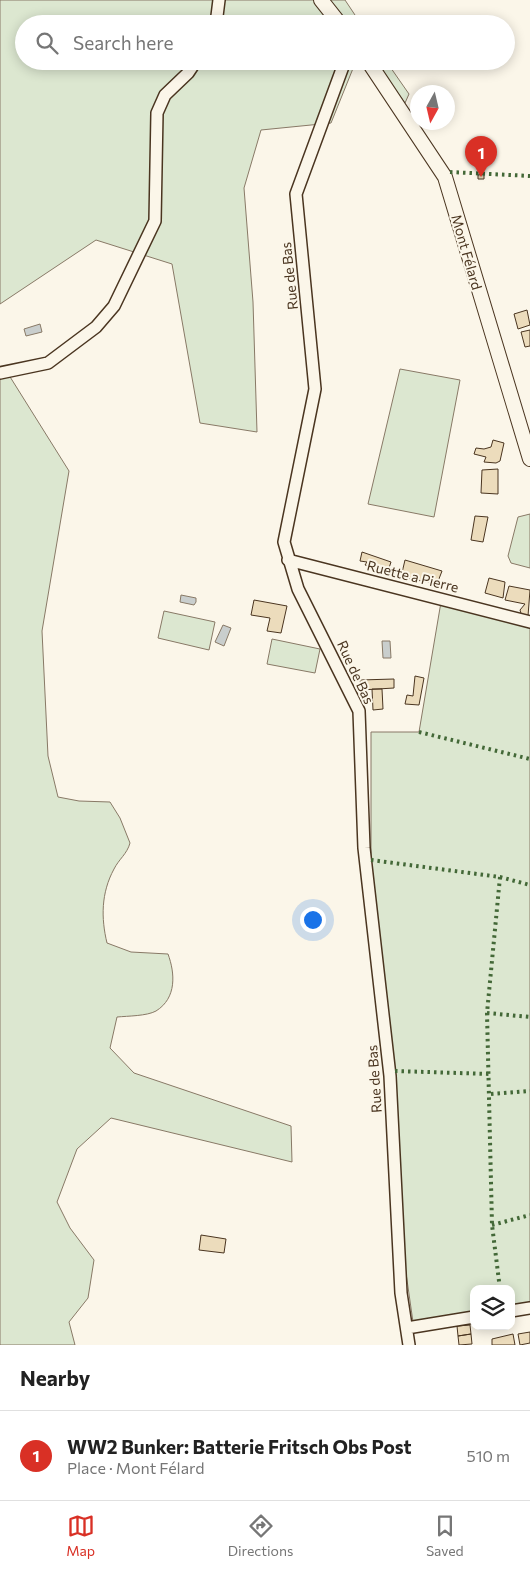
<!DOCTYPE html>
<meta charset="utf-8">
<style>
body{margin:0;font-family:Commissioner,sans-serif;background:#f6f6f6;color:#222}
.controls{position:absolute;right:15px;bottom:15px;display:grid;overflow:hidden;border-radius:10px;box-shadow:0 2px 12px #0003}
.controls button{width:45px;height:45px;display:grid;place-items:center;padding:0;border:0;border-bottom:1px solid #e0e0e0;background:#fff;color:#222;font:25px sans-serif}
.compass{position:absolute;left:410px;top:85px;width:45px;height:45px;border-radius:50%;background:#fff;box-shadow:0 2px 12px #0003;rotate:188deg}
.you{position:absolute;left:312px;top:919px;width:18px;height:18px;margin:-12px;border:4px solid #fff;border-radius:50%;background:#1a73e8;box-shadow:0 0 0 8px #1a73e833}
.badge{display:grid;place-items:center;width:32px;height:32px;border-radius:50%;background:#d93025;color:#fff;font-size:16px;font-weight:700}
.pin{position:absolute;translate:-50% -41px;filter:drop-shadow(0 1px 2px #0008)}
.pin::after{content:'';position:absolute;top:26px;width:18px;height:15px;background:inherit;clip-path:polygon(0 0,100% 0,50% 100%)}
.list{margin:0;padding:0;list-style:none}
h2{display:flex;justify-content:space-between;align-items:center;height:65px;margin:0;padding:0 20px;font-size:21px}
h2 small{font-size:16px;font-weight:400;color:#767676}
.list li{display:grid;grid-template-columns:32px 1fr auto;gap:15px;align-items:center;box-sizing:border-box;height:90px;padding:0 20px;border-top:1px solid #e0e0e0}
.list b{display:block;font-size:19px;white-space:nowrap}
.list p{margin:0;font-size:16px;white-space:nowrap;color:#767676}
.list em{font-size:16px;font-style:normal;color:#767676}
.icon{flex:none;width:28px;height:28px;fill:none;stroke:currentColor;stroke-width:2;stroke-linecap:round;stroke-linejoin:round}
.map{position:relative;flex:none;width:530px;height:1345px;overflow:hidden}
.search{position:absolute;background:#fff;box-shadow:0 2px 12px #0003;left:15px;right:15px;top:15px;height:55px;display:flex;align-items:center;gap:12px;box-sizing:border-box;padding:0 18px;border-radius:28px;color:#767676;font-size:19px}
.sheet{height:155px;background:#fff}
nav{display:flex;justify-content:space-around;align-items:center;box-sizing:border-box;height:70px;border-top:1px solid #e0e0e0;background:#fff;font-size:14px;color:#767676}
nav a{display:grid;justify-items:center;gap:2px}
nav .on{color:#d93025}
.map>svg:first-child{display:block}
.green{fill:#dce7d0;stroke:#887966}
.water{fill:#c9cecd;stroke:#887966}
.building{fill:#ecdcbc;stroke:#4a3520}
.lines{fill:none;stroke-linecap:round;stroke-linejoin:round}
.minor-casing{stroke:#4a3520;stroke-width:14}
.major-casing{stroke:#4a3520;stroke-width:16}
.minor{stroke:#fbf6e9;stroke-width:11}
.major{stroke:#fbf6e9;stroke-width:14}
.hedge{stroke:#436837;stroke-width:4;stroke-dasharray:2.5 4;stroke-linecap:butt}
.labels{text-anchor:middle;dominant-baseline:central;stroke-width:4;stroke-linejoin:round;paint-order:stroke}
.street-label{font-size:14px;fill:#4a3520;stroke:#fbf6e9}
</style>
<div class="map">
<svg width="530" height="1345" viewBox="0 0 530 1345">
<rect width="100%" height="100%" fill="#fbf6e9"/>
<path class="green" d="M 0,0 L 345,0 L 361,24 L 24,24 L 24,61 L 356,61 L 331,123 L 261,130 L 244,188 L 253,302 L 257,432 L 200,423 L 172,264 L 96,240 L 0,304 Z
M 375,61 L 386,61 L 409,94 L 405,103 Z
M 400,369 L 460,380 L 434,517 L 368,504 Z
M 7,372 L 69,471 L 42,631 L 48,756 L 58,797 L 79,801 L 110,802 L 120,818 L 130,843 C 127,854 119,859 114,869 C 101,893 101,918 107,943 L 131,952 L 168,954 C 175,973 177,998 156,1011 C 147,1016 128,1016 117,1017 L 110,1048 L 134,1073 L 291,1126 L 292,1162 L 111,1118 L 77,1149 L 57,1202 L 70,1228 L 94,1260 L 88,1298 L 69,1322 L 75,1345 L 0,1345 L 0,373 Z
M 530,514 L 530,568 L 511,563 L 508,556 L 518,517 Z
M 441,602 L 530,625 L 530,1304 L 511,1307 L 511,1289 L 474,1289 L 474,1313 L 413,1322 L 402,1245 L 395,1071 L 371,860 L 371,732 L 419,732 Z
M 164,611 L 215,622 L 209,650 L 158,638 Z
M 272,639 L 320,649 L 315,673 L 267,664 Z"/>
<path class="water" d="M 40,324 L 42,332 L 26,336 L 24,329 Z
M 181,595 L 196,598 L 196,602 L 194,605 L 180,602 Z
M 223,625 L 231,628 L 224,646 L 215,642 Z
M 382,641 L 390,641 L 391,658 L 383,658 Z"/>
<path class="building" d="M 484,174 L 484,179 L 478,179 L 478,175 Z
M 527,310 L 530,325 L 518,329 L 514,314 Z
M 530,330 L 530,346 L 525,347 L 521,332 Z
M 493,440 L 504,443 L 500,461 L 496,463 L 484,462 L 486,457 L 474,454 L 476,448 L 484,449 L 491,447 Z
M 498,469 L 498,494 L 481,493 L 482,470 Z
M 475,516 L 488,517 L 483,542 L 471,540 Z
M 362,552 L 391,562 L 388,571 L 365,565 L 367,562 L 360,561 Z
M 405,560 L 442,571 L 437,584 L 401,577 Z
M 489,578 L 505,582 L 503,598 L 485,593 Z
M 509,586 L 530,590 L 528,616 L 522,617 L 520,610 L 525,604 L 505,600 Z
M 254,600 L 287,606 L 281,633 L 267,631 L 270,618 L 251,615 Z
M 415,676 L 424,678 L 419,705 L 405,704 L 407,695 L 413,696 Z
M 394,679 L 394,688 L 361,690 L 360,680 Z
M 372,689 L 382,689 L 383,709 L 373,710 Z
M 201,1235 L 226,1239 L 224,1253 L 199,1250 Z
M 470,1325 L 471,1334 L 458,1336 L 457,1326 Z
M 530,1332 L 530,1343 L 520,1345 L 518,1334 Z
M 471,1334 L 472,1344 L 459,1345 L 458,1336 Z
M 513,1334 L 515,1345 L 492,1345 L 492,1339 Z"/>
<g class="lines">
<defs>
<path id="minor" d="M 216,24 L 219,0
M 345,61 L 296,194 L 315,389 L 284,542 L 298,589 L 359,711 L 364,848 L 390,1076 L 401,1293 L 409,1345
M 0,373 L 48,363 L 96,327 L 114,306 L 155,221 L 157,113 L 165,95 L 188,73 L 196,61
M 288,560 L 530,622
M 511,1311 L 530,1308
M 407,1328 L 474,1317"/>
<path id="major" d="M 321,0 L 340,24
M 368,61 L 445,177 L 530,459"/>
</defs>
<use href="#minor" class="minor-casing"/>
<use href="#major" class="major-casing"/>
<use href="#minor" class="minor"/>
<use href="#major" class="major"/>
<path class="hedge" d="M 450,172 L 530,176
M 419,732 L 530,759
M 371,860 L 500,877 L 530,885
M 500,877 L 487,1013 L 492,1225 L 500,1289
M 487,1013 L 530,1017
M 395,1071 L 490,1074
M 491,1094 L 530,1091
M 492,1225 L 530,1215"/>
</g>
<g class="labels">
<g class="street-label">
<text transform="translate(467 252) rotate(74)">Mont Félard</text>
<text transform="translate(289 276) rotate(-96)">Rue de Bas</text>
<text transform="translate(413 576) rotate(14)">Ruette a Pierre</text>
<text transform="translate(356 672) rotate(65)">Rue de Bas</text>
<text transform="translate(374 1079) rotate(-94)">Rue de Bas</text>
</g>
</g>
</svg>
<div class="controls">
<button><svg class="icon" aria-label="layers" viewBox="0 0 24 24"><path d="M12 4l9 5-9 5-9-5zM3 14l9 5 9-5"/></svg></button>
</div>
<svg class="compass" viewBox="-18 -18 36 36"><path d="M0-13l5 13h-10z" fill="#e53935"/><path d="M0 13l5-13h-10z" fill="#767676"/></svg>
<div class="you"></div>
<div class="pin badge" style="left:481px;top:177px">1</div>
<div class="search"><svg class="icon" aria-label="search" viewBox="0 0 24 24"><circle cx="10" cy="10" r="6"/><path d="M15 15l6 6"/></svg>Search here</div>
</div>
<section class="sheet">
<h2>Nearby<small></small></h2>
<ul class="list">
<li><span class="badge">1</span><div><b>WW2 Bunker: Batterie Fritsch Obs Post</b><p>Place · Mont Félard</p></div><em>510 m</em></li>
</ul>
</section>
<nav>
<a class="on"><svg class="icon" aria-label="map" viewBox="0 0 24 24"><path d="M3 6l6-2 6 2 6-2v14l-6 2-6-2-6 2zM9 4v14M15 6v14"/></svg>Map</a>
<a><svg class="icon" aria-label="directions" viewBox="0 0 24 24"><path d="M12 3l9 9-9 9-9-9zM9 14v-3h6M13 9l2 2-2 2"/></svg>Directions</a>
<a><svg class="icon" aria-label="saved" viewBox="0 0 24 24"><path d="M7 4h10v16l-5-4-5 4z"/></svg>Saved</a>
</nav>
